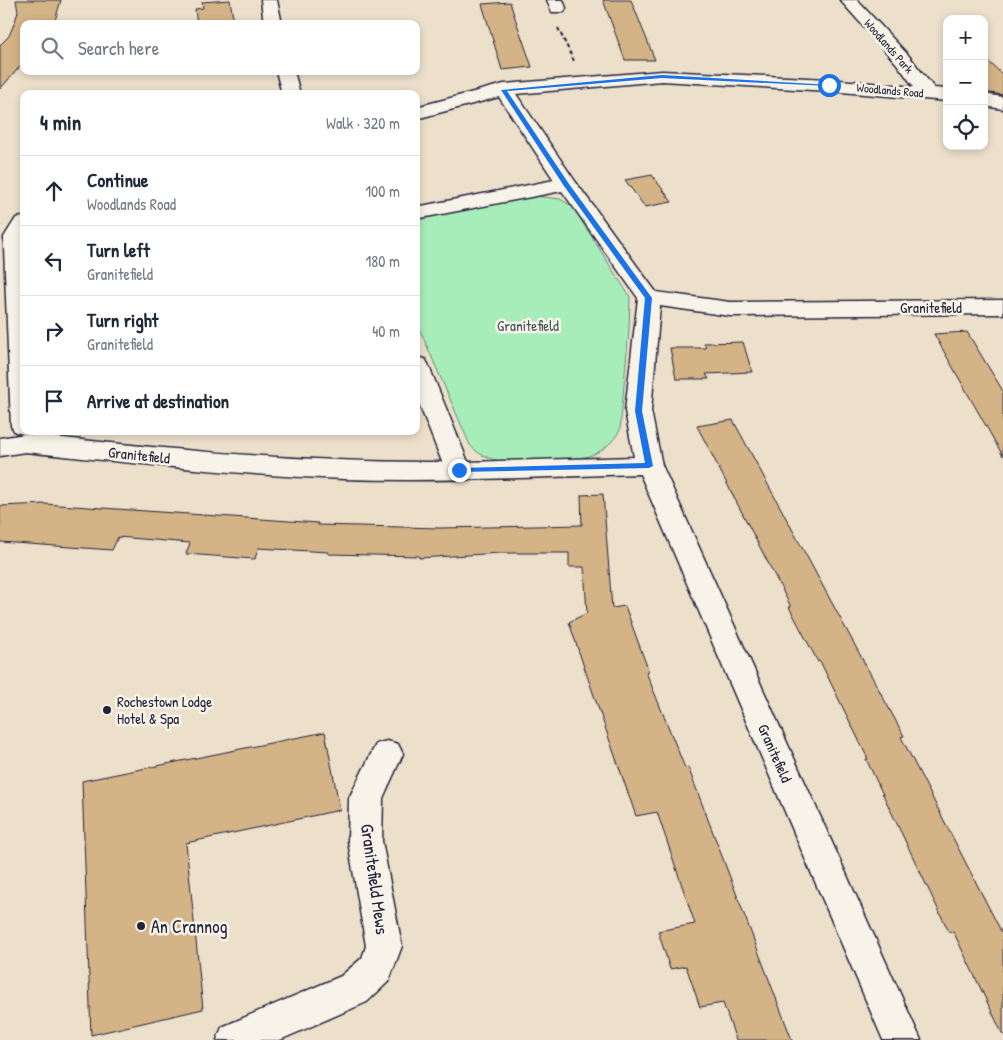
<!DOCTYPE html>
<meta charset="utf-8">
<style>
body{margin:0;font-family:"Patrick Hand",sans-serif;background:#f2f2f3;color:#1f2937}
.controls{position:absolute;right:15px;top:15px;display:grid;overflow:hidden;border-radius:10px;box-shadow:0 2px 8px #0003}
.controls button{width:45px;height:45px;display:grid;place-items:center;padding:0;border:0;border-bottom:1px solid #e0e1e3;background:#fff;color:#1f2937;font:25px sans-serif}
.stop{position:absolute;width:15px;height:15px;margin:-11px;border:4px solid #1a73e8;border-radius:50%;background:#fff}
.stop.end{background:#1a73e8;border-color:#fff;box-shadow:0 1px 5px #0008}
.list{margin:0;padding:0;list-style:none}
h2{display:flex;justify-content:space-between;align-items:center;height:65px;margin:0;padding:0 20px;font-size:21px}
h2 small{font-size:16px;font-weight:400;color:#747a83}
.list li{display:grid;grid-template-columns:32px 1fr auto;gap:15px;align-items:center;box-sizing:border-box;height:70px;padding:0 20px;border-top:1px solid #e0e1e3}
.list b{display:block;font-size:19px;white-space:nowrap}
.list p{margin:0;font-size:16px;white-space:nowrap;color:#747a83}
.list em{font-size:16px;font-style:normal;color:#747a83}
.icon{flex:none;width:28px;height:28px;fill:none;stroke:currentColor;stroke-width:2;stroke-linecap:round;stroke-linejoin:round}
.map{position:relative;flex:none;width:1003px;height:1040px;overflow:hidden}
.search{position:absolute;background:#fff;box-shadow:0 2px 8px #0003;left:20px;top:20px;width:400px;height:55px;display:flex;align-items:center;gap:12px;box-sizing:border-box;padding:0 18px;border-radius:10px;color:#747a83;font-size:19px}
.panel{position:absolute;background:#fff;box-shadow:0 2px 8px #0003;left:20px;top:90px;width:400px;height:345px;border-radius:10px}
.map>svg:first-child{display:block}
.green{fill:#a7edba;stroke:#64887a}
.building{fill:#d4b387;stroke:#22223b}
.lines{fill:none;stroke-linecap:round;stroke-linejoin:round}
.minor-casing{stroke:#22223b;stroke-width:3}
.path{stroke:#22223b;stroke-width:2;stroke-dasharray:4 2.5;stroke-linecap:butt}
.minor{fill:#f7f3e8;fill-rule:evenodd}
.route{fill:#1a73e8}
.poi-dot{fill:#22223b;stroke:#f7f3e8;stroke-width:2}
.labels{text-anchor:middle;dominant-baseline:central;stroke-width:5;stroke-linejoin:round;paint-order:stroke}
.far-street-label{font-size:12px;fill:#22223b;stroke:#f7f3e8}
.street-label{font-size:15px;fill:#22223b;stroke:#f7f3e8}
.park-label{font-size:15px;fill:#43555b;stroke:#f7f3e8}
.poi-label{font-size:15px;fill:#22223b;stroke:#f7f3e8;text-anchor:start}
.near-street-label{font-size:18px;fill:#22223b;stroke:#f7f3e8}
.near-poi-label{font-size:18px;fill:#22223b;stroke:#f7f3e8;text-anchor:start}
</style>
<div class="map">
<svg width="1003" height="1040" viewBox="0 0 1003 1040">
<rect width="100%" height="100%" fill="#ece0cb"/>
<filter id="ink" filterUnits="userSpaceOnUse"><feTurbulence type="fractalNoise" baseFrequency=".02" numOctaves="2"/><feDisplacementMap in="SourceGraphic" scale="10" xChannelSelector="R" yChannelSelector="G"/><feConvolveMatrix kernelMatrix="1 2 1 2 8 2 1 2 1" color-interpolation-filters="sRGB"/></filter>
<g filter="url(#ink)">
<path class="green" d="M 534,196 L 560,199 L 572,206 L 630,297 L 629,330 L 620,430 C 613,442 604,450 592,455 C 577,461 512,463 496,460 C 486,458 477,453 470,445 L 416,321 L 416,219 Z"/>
<path class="building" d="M 16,0 L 61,0 L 54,24 L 24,24 L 24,62 L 0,89 L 0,45 L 9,36 L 14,24 L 18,12 Z
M 230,0 L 234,24 L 197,24 L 195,9 L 203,8 L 202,2 Z
M 603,0 L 631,0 L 655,60 L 625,60 Z
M 510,2 L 513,12 L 532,67 L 502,70 L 482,4 Z
M 989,62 L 1003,75 L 1003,95 L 984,92 L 984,63 Z
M 652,175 L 672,202 L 645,207 L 625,180 Z
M 967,332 L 1003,391 L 1003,456 L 934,334 Z
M 743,342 L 752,372 L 706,374 L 709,379 L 676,379 L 670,348 L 706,348 L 704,343 Z
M 733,420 L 904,736 L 901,737 L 1003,935 L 1003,1035 L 953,931 L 949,932 L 910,851 L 866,759 L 868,759 L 820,661 L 818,662 L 789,607 L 791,607 L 697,426 Z
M 603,494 L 612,608 L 625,606 L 649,672 L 646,672 L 685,768 L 688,767 L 792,1040 L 736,1040 L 723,1003 L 700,1007 L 686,966 L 670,969 L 658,931 L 695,924 L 657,812 L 636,816 L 584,667 L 569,622 L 587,613 L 584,567 L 569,567 L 569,553 L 501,553 L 419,558 L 419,556 L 328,554 L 328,552 L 258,548 L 255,559 L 186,554 L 190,543 L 118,537 L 112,550 L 0,542 L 0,506 L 45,504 L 318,523 L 318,525 L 441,528 L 582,525 L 581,495 Z
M 325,732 L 340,810 L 186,843 L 203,1009 L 91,1035 L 82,781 Z"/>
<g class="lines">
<defs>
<path id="minor" d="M 261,0 L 277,0 L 282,24 L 264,24 Z
M 547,0 L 563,0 L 566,8 L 564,12 L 552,12 Z
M 840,0 L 857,0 L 909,56 L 934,88 L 947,89 L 947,101 L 829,91 L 662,81 L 516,94 L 575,181 L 656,292 L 730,302 L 1003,300 L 1003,314 L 730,316 L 660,306 L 651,411 L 662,465 L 921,1040 L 883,1040 L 640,474 C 542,477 443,482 345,479 C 238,475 132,463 25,452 L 0,456 L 0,438 L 25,434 C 164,449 302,463 442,462 L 416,396 L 416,357 L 425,359 L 428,364 L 468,462 L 634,457 L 625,411 L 638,298 L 562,191 L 416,219 L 416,207 L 554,180 L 499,97 L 416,119 L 416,107 L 504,84 L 662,71 L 829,79 L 914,87 L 897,64 Z
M 276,71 L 294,71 L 300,94 L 282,94 Z
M 984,94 L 1003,97 L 1003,109 L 984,106 Z
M 24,217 L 24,431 L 33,431 L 24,434 L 15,432 L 11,426 L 4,247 L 4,237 L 16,218 Z
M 387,741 L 398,744 L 403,754 L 383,798 L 382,841 L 402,946 L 389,981 L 367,1002 L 280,1040 L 217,1040 L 222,1027 L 341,976 L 362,958 L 366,946 L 348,841 L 349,798 L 376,744 Z"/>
</defs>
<use href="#minor" class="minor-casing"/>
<path class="path" d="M 558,28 L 574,61"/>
<use href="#minor" class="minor"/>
</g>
</g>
<path class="route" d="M 662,75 L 832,85 L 829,86 L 662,78 L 507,91 L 569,184 L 652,298 L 642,411 L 653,466 L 649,468 L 456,472 L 455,470 L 459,468 L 645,463 L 635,411 L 645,298 L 564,186 L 501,90 Z"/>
<g class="poi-dot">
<circle cx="107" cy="710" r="5"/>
<circle cx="141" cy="926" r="5"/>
</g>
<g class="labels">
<g class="far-street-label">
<text transform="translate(889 46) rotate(49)">Woodlands Park</text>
<text transform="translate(890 90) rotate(5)">Woodlands Road</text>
</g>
<g class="street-label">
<text x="931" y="307">Granitefield</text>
<text transform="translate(139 455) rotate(6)">Granitefield</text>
<text transform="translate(775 753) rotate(66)">Granitefield</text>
</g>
<g class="park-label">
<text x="528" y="325">Granitefield</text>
</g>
<g class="poi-label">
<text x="117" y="701">Rochestown Lodge<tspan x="117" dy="17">Hotel &amp; Spa</tspan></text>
</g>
<g class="near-street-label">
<text transform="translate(375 879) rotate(82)">Granitefield Mews</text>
</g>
<g class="near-poi-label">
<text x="151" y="926">An Crannog</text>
</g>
</g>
</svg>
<div class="controls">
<button>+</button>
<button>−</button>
<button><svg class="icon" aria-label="locate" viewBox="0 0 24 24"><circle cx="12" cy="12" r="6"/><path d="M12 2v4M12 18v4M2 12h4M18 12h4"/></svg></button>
</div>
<div class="stop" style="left:829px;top:85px"></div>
<div class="stop end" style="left:459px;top:470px"></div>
<div class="search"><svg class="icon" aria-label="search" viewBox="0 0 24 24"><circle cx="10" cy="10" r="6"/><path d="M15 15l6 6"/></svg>Search here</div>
<section class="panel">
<h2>4 min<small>Walk · 320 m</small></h2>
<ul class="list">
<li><svg class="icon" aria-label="ahead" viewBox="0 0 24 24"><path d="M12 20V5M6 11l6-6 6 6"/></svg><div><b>Continue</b><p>Woodlands Road</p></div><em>100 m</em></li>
<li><svg class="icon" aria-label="left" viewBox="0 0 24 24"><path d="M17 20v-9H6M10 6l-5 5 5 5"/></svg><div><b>Turn left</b><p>Granitefield</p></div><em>180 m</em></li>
<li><svg class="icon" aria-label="right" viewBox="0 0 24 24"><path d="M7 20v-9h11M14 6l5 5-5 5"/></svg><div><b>Turn right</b><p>Granitefield</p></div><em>40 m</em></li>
<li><svg class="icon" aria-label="arrive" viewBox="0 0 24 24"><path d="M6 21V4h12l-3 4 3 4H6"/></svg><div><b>Arrive at destination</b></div></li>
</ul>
</section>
</div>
